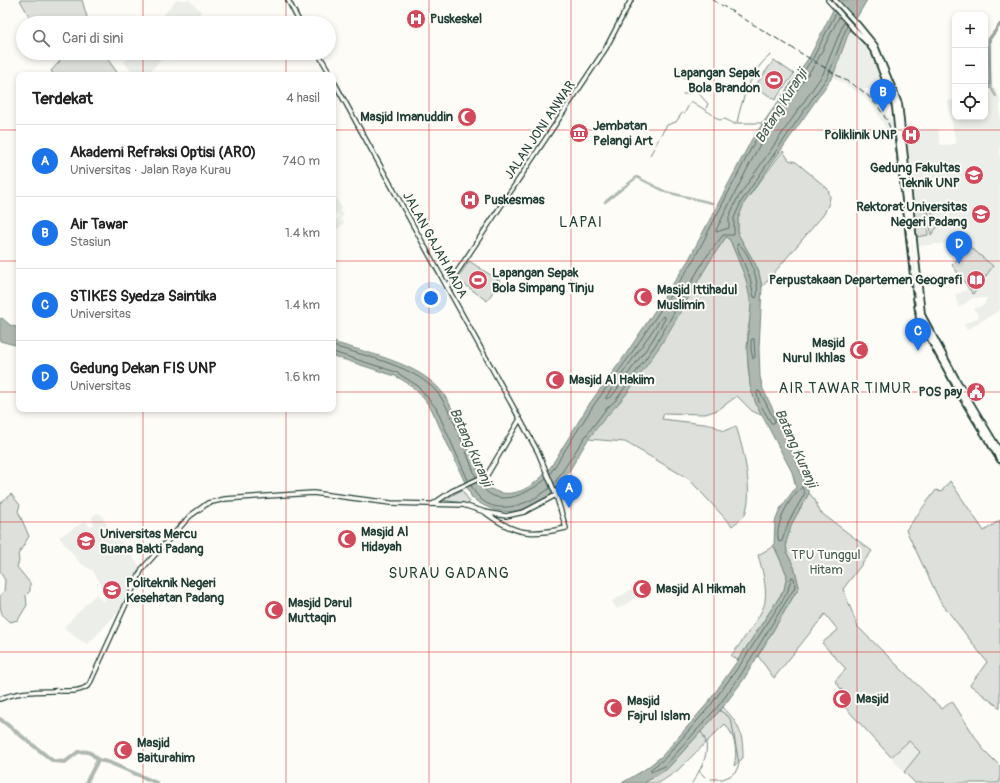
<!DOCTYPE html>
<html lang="id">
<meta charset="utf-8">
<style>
body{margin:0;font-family:Pangolin,sans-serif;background:#f2f2f2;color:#222}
.controls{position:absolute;right:12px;top:12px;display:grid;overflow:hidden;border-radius:8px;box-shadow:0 2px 6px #0003}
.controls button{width:36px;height:36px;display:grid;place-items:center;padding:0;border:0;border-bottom:1px solid #e0e0e0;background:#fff;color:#222;font:20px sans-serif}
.you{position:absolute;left:431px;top:298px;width:14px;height:14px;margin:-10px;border:3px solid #fff;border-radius:50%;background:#1a73e8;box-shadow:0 0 0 6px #1a73e833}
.badge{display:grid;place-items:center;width:26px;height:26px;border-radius:50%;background:#1a73e8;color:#fff;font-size:13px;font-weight:700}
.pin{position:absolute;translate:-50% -33px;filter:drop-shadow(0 1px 2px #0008)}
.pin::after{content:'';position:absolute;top:21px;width:14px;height:12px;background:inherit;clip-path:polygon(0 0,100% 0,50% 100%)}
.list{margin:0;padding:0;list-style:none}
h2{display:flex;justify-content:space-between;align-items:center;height:52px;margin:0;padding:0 16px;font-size:17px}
h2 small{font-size:13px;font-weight:400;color:#767676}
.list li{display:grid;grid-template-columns:26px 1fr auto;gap:12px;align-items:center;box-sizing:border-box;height:72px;padding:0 16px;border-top:1px solid #e0e0e0}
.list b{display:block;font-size:15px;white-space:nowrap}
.list p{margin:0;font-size:13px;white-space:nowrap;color:#767676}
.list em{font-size:13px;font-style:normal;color:#767676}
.icon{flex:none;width:22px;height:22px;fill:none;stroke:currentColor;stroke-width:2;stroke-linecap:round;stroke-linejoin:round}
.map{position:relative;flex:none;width:1000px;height:783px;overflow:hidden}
.search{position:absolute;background:#fff;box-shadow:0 2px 6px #0003;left:16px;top:16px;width:320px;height:44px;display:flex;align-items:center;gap:10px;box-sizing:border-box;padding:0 14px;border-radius:22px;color:#767676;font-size:15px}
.panel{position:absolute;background:#fff;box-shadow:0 2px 6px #0003;left:16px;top:72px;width:320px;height:340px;border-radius:8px}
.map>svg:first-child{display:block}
.built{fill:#eceee9}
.green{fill:#dde0db;stroke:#7e8e88}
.water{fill:#aeb8b1;stroke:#75877f}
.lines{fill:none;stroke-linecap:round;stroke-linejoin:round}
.shore{stroke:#586e66;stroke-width:1}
.stream{stroke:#75877f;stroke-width:1}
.canal{stroke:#aeb8b1;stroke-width:2.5}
.river{stroke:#aeb8b1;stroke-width:4}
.major-casing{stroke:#1f3d34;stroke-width:6}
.highway-casing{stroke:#1f3d34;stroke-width:8}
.major{stroke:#fdfcf7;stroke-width:3.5}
.highway{stroke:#fdfcf7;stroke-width:4.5}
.rail{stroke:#1f3d34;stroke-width:1;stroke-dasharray:6 3;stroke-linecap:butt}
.grid{fill:none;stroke:#d62828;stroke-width:1;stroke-opacity:0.55}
.labels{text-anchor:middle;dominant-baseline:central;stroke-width:4;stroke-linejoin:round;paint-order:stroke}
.poi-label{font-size:13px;font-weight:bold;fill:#1f3d34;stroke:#fdfcf7;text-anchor:start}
.street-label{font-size:13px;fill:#1f3d34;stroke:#fdfcf7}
.park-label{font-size:13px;fill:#455e55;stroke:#fdfcf7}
.water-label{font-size:14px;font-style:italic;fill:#435c53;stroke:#fdfcf7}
.quarter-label{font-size:15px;letter-spacing:1px;fill:#1f3d34;stroke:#fdfcf7}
</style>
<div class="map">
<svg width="1000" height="783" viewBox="0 0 1000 783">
<rect width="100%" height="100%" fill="#fdfcf7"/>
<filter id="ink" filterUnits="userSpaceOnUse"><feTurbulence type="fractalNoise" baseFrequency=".025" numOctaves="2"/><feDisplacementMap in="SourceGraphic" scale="8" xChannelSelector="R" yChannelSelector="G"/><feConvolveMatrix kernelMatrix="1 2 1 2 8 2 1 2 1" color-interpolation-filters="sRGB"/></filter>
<g filter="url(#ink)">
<path class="built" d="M 177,0 L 189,0 L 202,12 L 193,23 L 156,23 Z
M 850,29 L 870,50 L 891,101 L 883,105 L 869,89 L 862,89 L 872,95 L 889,117 L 894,126 L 886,129 L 874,107 L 861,94 L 833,77 L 834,71 Z
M 135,53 L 167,53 L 147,75 L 135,75 L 124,62 Z
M 995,89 L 1000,98 L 1000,310 L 967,330 L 964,324 L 979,317 L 974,309 L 984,305 L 987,298 L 972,298 L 959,308 L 955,295 L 967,290 L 959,270 L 952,263 L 950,243 L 915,246 L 903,130 L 938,129 L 940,145 L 956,144 L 948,101 L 955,99 L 955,117 L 985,117 L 985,93 Z
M 333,196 L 335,196 L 342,209 L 339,211 L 344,214 L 338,223 L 342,220 L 344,223 L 336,230 L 334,227 L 337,224 L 335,222 L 340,215 L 336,215 L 338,212 L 333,215 Z
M 97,513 L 102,515 L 104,521 L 141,568 L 125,605 L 88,644 L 76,638 L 64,627 L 96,594 L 103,602 L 108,596 L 93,571 L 80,563 L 59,537 L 86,521 L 89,527 L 94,525 L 92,517 Z
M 634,588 L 639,596 L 617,609 L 612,601 Z
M 910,741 L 921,752 L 904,772 L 891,757 Z"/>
<path class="green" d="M 20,0 L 82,0 L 87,17 L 83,21 L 85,23 L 33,23 Z
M 58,53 L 74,53 L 76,57 L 81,58 L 89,53 L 103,53 L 119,75 L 54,75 L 51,71 L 60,61 Z
M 774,60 L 794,74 L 775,100 L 755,86 Z
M 783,151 L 789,160 L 796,162 L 828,189 L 830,197 L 829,203 L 824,214 L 762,287 L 758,269 L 738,234 L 738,219 L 744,203 Z
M 925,203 L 928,235 L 916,237 L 916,218 L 913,218 L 912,204 Z
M 928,208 L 939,220 L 939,225 L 931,235 Z
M 726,237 L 730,240 C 738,260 749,281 751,303 C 752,312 749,322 748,331 C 746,361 748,390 763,416 L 752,411 L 737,396 L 718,410 L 705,414 L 664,413 L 662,419 L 712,425 L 724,431 L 736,426 C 743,448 755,495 744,516 C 741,520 735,523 732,526 L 689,479 L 625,442 L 588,439 Z
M 970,247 L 993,266 L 973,294 L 952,265 Z
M 469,261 L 500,281 L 487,301 L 457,279 Z
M 950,481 L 984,531 L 1000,520 L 1000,708 L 970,685 L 987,662 L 940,601 L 906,530 L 936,490 L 941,492 Z
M 462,490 L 470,502 L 468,504 L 443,500 Z
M 809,493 L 815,500 L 820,512 L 872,551 L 843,589 L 858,627 L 942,709 L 952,701 L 983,749 L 1000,766 L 1000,783 L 915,783 L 904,772 L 920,752 L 909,741 L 891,757 L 844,706 L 848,703 L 844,693 L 835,681 L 846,669 L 822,643 L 838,630 L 825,614 L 774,678 L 758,656 L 799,587 L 794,567 L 787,553 L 786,542 L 792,523 Z
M 11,494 L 20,505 L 18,511 L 29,536 L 18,555 L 19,561 L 17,567 L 30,583 L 30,591 L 26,595 L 27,605 L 18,620 L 10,622 C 0,616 0,609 0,595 L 4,592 L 5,580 L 0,572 L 0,503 Z
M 774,546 L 787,575 L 784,590 L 738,660 L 731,656 C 739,645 764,613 765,601 C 767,586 762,569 758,555 Z
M 723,707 C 740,725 743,734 743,758 L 734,766 C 738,751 735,736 725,724 L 677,771 L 659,783 L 644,783 L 667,769 Z"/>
<path class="water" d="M 838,0 L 867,0 L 850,29 L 833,76 L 744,203 L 738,219 L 738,234 L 758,269 L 762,287 L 759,348 L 760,377 L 763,389 L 786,436 L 809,493 L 792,523 L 786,542 L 787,553 L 794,567 L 799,587 L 744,679 L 723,707 L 700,733 L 667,769 L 644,783 L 622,783 L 644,770 L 662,756 L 707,704 L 738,660 L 784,590 L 787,575 L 774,546 L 775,522 L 780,509 L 796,487 L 792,472 L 756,404 L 750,386 L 747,350 L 751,304 L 746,279 L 730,240 L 726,237 C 701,272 683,310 660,346 C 648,363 632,388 619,403 C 608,414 599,425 589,438 C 579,453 565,482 552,493 C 525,514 500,519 472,498 L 432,410 C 422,395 412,384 395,376 L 333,356 L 333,342 C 367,353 419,363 442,392 C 460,416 470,458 486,486 C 510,503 533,488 550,468 L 590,403 L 626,354 L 688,261 L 752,139 L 810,56 Z
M 1000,23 L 1000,26 L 990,40 L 991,86 L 989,89 L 988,39 Z
M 2,318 L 10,325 L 19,328 L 19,346 L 0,341 L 0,319 Z"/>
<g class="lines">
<path class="shore" d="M 839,17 L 817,61 L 760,144 L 716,230 L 716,232 L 729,228 L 729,217 L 737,199 L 823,74 L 844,22
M 738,244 C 749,249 762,288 756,298 L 754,297 L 750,278 L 737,247 Z
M 665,317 L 665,319 L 652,341 L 612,396 L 606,399 L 606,397 L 662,317 Z
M 754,339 L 755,357 L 753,359 L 751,350 L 751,340 Z
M 333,346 C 365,356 420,367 440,396 C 456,420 465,451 476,477
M 333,352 L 396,372 L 418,386 L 436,408 L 468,480
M 758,391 L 760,392 L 775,421 L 774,423 L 771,423 L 759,402 L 757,393 Z
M 550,474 L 593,406 L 629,357 L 692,263 L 755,141 L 813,58 L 836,13
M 479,482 C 495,511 526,495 546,479
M 554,484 L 585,437 L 606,409 L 616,400 L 656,344 L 704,260 L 723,235 L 734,235 L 734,218 L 741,202 L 828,76 L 847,26
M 471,485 C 487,521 526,507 550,488
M 802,487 L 805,493 L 789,521 L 782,541 L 779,542 C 773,527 790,496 802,487 Z
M 792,577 L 794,578 L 795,587 L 740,676 L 720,704 L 665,766 L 651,772 L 651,769 L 665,758 L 710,706 L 742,662 L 787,593 Z"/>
<path class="stream" d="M 679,71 L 681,76 L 692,82 L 695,89 L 708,104 L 706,108
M 683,94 L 687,94 L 694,86
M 709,112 L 719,120 L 725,119 L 735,124
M 684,114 L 691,101 L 708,112
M 762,123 L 737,123 C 741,102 752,67 771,55
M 660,136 L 667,125 L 676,122 L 682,113
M 655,146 L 659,138
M 650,155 L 654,148
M 699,771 L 705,777
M 711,779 L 723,779 L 730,776 L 736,771 L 739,764 L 732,724 L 729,717 L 719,710
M 692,783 C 701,769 714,748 701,732"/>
<path class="canal" d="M 990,86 L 996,96
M 735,124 L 737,123
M 605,202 L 637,177 L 666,192 L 712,203"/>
<path class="river" d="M 0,719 L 53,761 L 65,762 L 78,752 C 88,750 92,753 98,760 L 108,762 L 157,783
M 86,783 L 98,760"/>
<defs>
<path id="major" d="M 288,0 L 300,23
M 828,0 L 853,28
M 835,0 L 857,24
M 318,53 L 331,75
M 333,80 L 538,452 L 556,495 L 566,528 C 531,536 515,535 486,513
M 447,287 L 606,48 L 631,0
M 433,504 L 452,491 L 487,475 L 520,419
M 0,699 C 16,692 35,691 52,691 C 65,690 78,694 89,685 L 142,569 L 190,516 L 208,503 L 225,499 L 313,493 L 391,503 L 463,505 L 485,512 L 506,516 L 524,512 L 556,495"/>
<path id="highway" d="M 857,24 L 875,46 L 899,104 L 922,315 L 956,379 L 1000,452
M 853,28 L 869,44 L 875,53 L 895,106 L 913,275 L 919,318 L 961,396 L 1000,460"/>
</defs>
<use href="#major" class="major-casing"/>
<use href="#highway" class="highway-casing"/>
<use href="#major" class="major"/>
<use href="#highway" class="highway"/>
<path class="rail" d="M 713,0 L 860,89 C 878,103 890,121 895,143 L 917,320 L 930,347 L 1000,465"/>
</g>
</g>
<path class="grid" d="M 143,0 L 143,23M 286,0 L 286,23M 429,0 L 429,783M 571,0 L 571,783M 714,0 L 714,783M 857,0 L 857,783M 143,53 L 143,75M 286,53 L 286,75M 0,130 L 19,130M 333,130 L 1000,130M 0,261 L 19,261M 333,261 L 1000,261M 0,392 L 19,392M 333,392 L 1000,392M 143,409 L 143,783M 286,409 L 286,783M 0,522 L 1000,522M 0,652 L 1000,652"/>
<defs>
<symbol id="hospital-disc" viewBox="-11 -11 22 22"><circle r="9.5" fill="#d1495b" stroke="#fdfcf7"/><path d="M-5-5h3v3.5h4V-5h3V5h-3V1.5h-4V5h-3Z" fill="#fff"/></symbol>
<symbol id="stadium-disc" viewBox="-11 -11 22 22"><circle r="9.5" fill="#d1495b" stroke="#fdfcf7"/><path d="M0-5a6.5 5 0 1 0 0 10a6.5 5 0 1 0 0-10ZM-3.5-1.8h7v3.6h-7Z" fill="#fff"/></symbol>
<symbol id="mosque-disc" viewBox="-11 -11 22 22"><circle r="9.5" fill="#d1495b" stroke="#fdfcf7"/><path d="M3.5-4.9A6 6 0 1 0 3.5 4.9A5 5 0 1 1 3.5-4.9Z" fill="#fff"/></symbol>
<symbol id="museum-disc" viewBox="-11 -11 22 22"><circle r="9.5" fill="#d1495b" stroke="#fdfcf7"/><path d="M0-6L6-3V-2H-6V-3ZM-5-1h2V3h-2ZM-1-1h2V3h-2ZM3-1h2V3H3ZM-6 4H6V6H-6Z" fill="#fff"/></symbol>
<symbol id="university-disc" viewBox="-11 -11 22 22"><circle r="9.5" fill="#d1495b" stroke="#fdfcf7"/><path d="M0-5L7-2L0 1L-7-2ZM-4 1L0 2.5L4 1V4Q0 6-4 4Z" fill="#fff"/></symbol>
<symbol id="library-disc" viewBox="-11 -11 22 22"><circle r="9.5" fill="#d1495b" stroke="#fdfcf7"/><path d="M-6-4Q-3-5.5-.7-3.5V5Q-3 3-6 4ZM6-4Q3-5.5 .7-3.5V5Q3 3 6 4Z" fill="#fff"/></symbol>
<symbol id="civic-disc" viewBox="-11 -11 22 22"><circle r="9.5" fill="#d1495b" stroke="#fdfcf7"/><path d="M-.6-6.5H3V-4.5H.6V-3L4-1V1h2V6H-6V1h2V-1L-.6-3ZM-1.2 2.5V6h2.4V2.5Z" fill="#fff"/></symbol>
</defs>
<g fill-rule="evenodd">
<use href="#hospital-disc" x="405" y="8" width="22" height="22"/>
<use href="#stadium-disc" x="763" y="69" width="22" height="22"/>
<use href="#mosque-disc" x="456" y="106" width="22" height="22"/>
<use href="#museum-disc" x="568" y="122" width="22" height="22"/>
<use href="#hospital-disc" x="900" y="124" width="22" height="22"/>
<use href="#university-disc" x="963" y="164" width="22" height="22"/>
<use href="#hospital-disc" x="459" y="189" width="22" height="22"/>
<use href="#university-disc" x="970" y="203" width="22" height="22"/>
<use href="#stadium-disc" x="467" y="269" width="22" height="22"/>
<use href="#library-disc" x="965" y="269" width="22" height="22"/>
<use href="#mosque-disc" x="632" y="286" width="22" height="22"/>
<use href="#mosque-disc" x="848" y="339" width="22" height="22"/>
<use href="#mosque-disc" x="544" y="369" width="22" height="22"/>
<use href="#civic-disc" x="965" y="381" width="22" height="22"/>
<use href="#mosque-disc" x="336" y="528" width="22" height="22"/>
<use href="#university-disc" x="75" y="530" width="22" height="22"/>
<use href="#mosque-disc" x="631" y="578" width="22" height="22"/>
<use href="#university-disc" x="101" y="579" width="22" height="22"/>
<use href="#mosque-disc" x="263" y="599" width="22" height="22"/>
<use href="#mosque-disc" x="831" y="688" width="22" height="22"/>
<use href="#mosque-disc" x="602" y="697" width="22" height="22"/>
<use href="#mosque-disc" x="112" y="739" width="22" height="22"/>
</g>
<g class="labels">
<g class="poi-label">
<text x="430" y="19">Puskeskel</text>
<text x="760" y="73" text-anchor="end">Lapangan Sepak<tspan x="760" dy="15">Bola Brandon</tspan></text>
<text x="453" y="117" text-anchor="end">Masjid Imanuddin</text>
<text x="593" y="126">Jembatan<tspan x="593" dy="15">Pelangi Art</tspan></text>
<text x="897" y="135" text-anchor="end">Poliklinik UNP</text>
<text x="960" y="168" text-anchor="end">Gedung Fakultas<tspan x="960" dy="15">Teknik UNP</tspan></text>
<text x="484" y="200">Puskesmas</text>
<text x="967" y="207" text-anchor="end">Rektorat Universitas<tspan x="967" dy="15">Negeri Padang</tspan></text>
<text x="492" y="273">Lapangan Sepak<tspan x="492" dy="15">Bola Simpang Tinju</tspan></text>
<text x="962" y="280" text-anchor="end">Perpustakaan Departemen Geografi</text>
<text x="657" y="290">Masjid Ittihadul<tspan x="657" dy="15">Muslimin</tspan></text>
<text x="845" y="343" text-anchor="end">Masjid<tspan x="845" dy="15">Nurul Ikhlas</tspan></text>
<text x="569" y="380">Masjid Al Hakiim</text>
<text x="962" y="392" text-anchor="end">POS pay</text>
<text x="361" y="532">Masjid Al<tspan x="361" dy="15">Hidayah</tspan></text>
<text x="100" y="534">Universitas Mercu<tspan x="100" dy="15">Buana Bakti Padang</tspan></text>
<text x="126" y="583">Politeknik Negeri<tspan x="126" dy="15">Kesehatan Padang</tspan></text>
<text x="656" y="589">Masjid Al Hikmah</text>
<text x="288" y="603">Masjid Darul<tspan x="288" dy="15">Muttaqin</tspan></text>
<text x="856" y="699">Masjid</text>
<text x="627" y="701">Masjid<tspan x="627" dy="15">Fajrul Islam</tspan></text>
<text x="137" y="743">Masjid<tspan x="137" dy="15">Baiturahim</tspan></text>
</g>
<g class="street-label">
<text transform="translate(540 130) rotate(-56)">JALAN JONI ANWAR</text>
<text transform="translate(435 245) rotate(61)">JALAN GAJAH MADA</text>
</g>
<g class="park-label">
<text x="826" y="555">TPU Tunggul<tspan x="826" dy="15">Hitam</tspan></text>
</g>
<g class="water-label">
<text transform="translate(781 106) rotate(-58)">Batang Kuranji</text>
<text transform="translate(471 447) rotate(66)">Batang Kuranji</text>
<text transform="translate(796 448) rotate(66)">Batang Kuranji</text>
</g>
<g class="quarter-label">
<text x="581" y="222">LAPAI</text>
<text x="845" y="388">AIR TAWAR TIMUR</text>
<text x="449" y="573">SURAU GADANG</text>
</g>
</g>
</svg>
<div class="controls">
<button>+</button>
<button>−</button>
<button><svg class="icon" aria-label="locate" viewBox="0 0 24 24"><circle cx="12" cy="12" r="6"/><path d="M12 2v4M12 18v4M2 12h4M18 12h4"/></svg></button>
</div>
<div class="you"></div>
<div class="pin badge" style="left:569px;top:508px">A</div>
<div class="pin badge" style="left:883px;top:112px">B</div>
<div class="pin badge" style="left:918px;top:351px">C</div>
<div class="pin badge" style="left:959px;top:264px">D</div>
<div class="search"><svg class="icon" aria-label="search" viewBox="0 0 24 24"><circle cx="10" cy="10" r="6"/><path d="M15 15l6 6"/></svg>Cari di sini</div>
<section class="panel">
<h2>Terdekat<small>4 hasil</small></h2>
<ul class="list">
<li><span class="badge">A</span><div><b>Akademi Refraksi Optisi (ARO)</b><p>Universitas · Jalan Raya Kurau</p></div><em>740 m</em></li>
<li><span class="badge">B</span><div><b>Air Tawar</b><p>Stasiun</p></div><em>1.4 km</em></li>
<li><span class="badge">C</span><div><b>STIKES Syedza Saintika</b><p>Universitas</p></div><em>1.4 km</em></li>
<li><span class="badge">D</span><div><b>Gedung Dekan FIS UNP</b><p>Universitas</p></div><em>1.6 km</em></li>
</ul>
</section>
</div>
